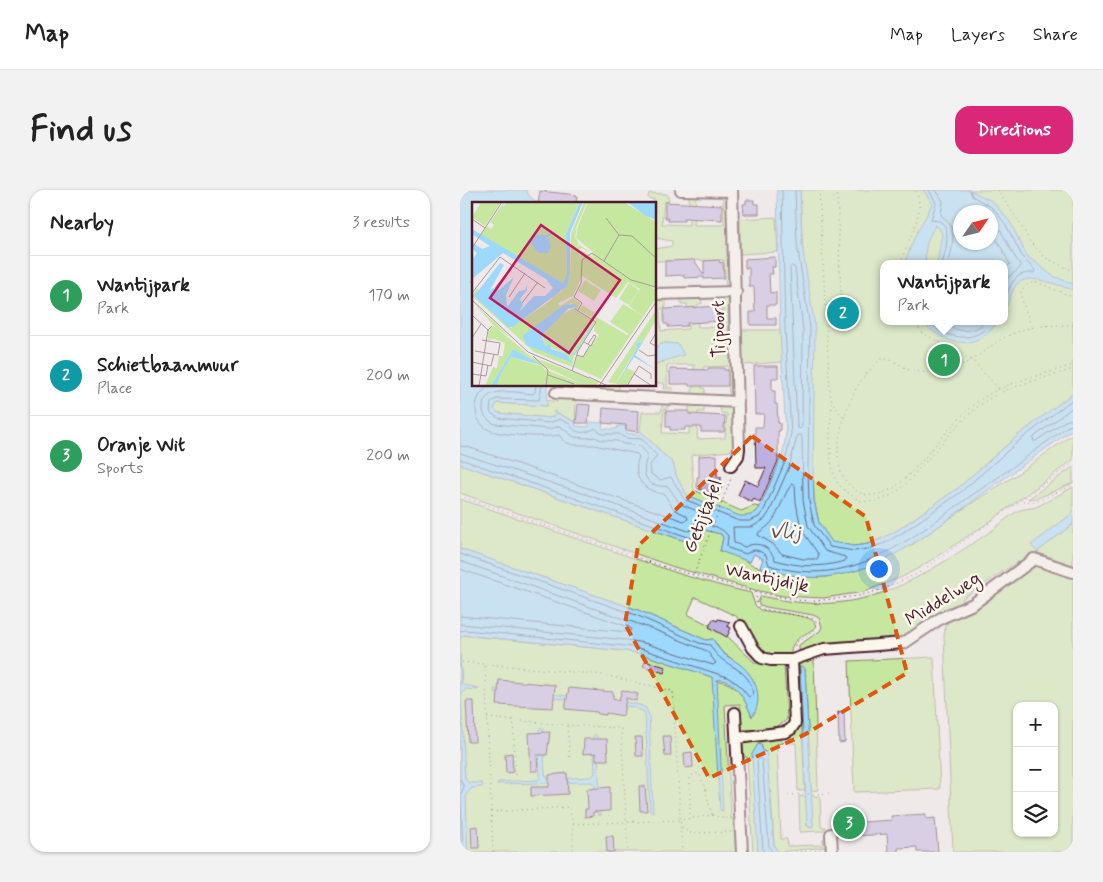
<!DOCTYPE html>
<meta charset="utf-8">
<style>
body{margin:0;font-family:Mynerve,sans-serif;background:#f2f2f2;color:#222}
.controls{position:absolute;right:15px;bottom:15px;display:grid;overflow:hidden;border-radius:10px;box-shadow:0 1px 4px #0004}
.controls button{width:45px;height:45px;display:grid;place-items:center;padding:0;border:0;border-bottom:1px solid #e0e0e0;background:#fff;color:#222;font:25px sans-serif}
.compass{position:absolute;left:493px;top:15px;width:45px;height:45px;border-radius:50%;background:#fff;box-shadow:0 1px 4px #0004;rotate:55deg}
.you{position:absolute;left:418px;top:378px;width:18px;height:18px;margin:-12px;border:4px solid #fff;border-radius:50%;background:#1a73e8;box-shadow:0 0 0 8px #1a73e833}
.badge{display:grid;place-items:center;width:32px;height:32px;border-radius:50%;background:#db2777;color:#fff;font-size:16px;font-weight:700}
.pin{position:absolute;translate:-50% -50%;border:2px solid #fff;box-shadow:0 1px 5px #0006}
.popup{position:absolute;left:420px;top:70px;width:128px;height:65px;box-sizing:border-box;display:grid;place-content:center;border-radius:10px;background:#fff;filter:drop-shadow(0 1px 4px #0005);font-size:16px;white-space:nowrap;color:#767676}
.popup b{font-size:19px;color:#222}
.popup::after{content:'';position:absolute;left:50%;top:100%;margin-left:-10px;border:10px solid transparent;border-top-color:#fff}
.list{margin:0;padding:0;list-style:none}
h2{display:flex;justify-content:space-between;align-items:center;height:65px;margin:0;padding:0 20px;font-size:21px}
h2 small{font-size:16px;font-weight:400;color:#767676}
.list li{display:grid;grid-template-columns:32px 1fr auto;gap:15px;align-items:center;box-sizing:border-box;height:80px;padding:0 20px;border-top:1px solid #e0e0e0}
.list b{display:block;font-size:19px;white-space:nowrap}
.list p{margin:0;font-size:16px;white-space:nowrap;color:#767676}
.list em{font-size:16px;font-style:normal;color:#767676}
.icon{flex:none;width:28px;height:28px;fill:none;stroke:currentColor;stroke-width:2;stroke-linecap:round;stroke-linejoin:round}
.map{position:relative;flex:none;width:613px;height:662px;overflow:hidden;border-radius:15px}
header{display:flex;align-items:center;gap:30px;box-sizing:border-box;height:70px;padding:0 25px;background:#fff;border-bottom:1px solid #e0e0e0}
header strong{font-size:24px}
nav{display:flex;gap:28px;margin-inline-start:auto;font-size:18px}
.intro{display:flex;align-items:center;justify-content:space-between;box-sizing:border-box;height:120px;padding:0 30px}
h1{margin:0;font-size:35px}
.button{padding:12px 22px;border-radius:15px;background:#db2777;color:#fff;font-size:18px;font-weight:700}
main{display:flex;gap:30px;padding:0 30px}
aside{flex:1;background:#fff;border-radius:15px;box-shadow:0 1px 4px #0004}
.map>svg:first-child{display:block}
.green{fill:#c6e7a0;stroke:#888366;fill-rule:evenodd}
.water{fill:#9cd9fd;stroke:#7b8fa9;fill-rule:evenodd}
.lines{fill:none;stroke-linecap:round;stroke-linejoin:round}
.shore{stroke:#6b697f;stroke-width:1}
.building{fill:#bdb0e1;stroke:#4a1f2b}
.minor-casing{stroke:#4a1f2b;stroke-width:14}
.path{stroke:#4a1f2b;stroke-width:1;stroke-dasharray:1 4;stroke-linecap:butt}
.minor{stroke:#fbf7ec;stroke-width:10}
.marked{fill:none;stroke:#e0560e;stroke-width:4;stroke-dasharray:10 6;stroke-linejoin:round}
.labels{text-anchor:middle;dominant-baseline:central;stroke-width:5;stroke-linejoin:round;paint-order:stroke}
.street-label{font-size:19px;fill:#4a1f2b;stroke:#fbf7ec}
.water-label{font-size:20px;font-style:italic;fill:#5e4e60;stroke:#fbf7ec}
.inset-road{fill:none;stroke:#ad989e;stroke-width:1}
.view{fill:#c2185b;fill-opacity:0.15;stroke:#c2185b;stroke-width:2.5}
.inset-edge{fill:none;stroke:#4a1f2b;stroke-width:2.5}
</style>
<header>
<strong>Map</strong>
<nav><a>Map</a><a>Layers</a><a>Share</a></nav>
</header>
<div class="intro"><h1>Find us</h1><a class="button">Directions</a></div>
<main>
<aside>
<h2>Nearby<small>3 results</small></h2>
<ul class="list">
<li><span class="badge" style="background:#2e9e5b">1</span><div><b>Wantijpark</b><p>Park</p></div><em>170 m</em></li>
<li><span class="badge" style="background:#0f9aa8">2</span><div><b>Schietbaanmuur</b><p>Place</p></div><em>200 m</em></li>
<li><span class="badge" style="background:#2e9e5b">3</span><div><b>Oranje Wit</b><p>Sports</p></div><em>200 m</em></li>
</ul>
</aside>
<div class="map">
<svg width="613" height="662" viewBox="0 0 613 662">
<rect width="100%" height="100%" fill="#efe9ea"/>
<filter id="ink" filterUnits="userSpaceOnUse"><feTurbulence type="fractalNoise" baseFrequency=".02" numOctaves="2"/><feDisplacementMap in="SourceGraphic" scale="10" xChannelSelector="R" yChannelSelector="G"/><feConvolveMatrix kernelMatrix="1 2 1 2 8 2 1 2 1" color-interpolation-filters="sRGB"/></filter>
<g filter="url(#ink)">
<path class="green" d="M 340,0 L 613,0 L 613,203 L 556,247 L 498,298 L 439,339 L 423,348 L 408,354 L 394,356 L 372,353 L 359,333 L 354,310 ZM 500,22 L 530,22 L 530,52 L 500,52 ZM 424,74 L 544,74 L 544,131 L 424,131 Z
M 189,3 L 207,4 L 209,11 L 204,12 L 202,34 L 229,35 L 229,5 L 236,4 L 234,35 L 264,35 L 263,8 L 267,8 L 270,95 L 266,97 L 264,70 L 195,71 L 195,59 L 212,56 L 212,51 L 195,48 L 195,10 L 188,8 Z
M 316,27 L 318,62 L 280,64 L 280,29 Z
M 267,105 L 271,108 L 272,115 L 268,117 L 271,196 L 274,197 L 273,204 L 269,207 L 268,176 L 243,177 L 241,197 L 245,199 L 245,206 L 232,207 L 232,200 L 234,198 L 234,175 L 207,175 L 207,198 L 213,198 L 212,206 L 205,205 L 204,193 L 195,193 L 195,174 L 204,172 L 218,154 L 205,153 L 197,156 L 195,163 L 195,109 L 206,108 L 206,117 L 200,119 L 201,141 L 228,139 L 227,114 L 221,114 L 221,108 L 241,107 L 242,113 L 237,115 L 238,137 L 265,137 L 263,106 Z
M 282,140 L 320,140 L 322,172 L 283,175 Z
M 87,195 L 159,195 L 159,203 Z
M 99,206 L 116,208 L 115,232 L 95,222 L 96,225 L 90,228 L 38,223 L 34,219 L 37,213 L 87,216 L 86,210 L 97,212 Z
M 203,214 L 208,215 L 207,219 L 204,219 L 202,243 L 229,244 L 229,215 L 244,214 L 244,222 L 238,222 L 237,249 L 265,248 L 267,224 L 261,223 L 260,216 L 266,214 L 273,218 L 275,252 L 270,261 L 231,265 L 234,300 L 281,321 L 294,316 L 300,317 C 295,325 290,326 280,327 L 227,305 L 217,288 L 213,273 L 204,265 L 180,240 L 182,222 L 201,222 Z
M 613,244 L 613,270 L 525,335 L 459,378 L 442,387 L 404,402 L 363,408 L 323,406 L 295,400 L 214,377 L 0,303 L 0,274 L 231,353 L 238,350 L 244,340 L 261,344 L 263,348 L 260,361 L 281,367 L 294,376 L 341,387 L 366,387 L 399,379 L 452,355 L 512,313 L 556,285 Z
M 613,277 L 613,293 L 578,308 L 568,309 Z
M 613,297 L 613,323 L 572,355 L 577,362 L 613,334 L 613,377 L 577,362 L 553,375 L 503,408 L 500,416 L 448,447 L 439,450 L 341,462 L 339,459 L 339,455 L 360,441 L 362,437 L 359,428 L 353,425 L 306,417 L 300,415 L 298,412 L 301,406 C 399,429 448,396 527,344 C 538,337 547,327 558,321 C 563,318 570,319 576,317 C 588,311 601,304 613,297 Z
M 0,309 L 223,385 L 262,396 L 291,403 L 295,415 L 300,420 C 311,422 345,425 352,430 C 355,432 355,434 356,437 C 346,445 330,449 331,464 L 310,466 L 303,464 L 276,426 L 235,407 L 228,423 L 229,425 L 262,441 L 295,473 L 324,473 L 327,529 C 318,541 295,539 281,540 L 280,514 L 265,515 L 271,623 L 271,629 L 273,629 L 276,662 L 0,662 L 0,445 L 165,461 L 181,464 L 252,487 L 253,490 C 277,492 283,505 292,527 L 276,472 L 261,461 L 253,449 L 246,450 L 178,420 L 0,359 Z
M 580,367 L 613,382 L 613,662 L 493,662 L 484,446 L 485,436 L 490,429 ZM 557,516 L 594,516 L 594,643 L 557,643 Z
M 474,467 L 480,599 L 394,602 L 389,471 Z
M 354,469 L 358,600 L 351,601 L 345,479 L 339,477 L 345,601 L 338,601 L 336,553 L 329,553 L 329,546 L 334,542 L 336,473 Z
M 318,548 L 324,553 L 317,554 L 321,649 L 327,649 L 328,656 L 363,655 L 363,649 L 366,650 L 367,657 L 318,662 L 314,656 L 311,605 L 302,557 L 300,554 L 298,662 L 293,662 L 287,567 L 281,567 L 281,555 L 284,550 L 287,549 Z
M 339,606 L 346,607 L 347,636 L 351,638 L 353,636 L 351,606 L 360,606 L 361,637 L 366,637 L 363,641 L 340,642 Z"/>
<path class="water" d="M 0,0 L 66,0 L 69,6 L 78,13 L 14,14 L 14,124 L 11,127 L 12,132 L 14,133 L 14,195 L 87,195 L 87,216 L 37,213 L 34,219 L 38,223 L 90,228 L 96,225 L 93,221 L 115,232 L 116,236 L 129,237 L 129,232 L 143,233 L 142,239 L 156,239 L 158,236 L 165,236 L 166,243 L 179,245 L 180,240 L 204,265 L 213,273 L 217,288 L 227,305 L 280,326 C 290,326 295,325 300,317 L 323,263 L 326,244 L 320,140 L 317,0 L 340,0 L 342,54 L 355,138 L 353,280 L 354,310 L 359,333 L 372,352 L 394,356 L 408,354 L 423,348 L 439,339 L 498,298 L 556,247 L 613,203 L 613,239 C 581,262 549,285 517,308 C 472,341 423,382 364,387 C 342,389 321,384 300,377 L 303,369 L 294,364 L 290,372 L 260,361 L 263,348 L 261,344 L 244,340 L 235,353 L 231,353 L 0,274 Z
M 463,0 L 510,0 L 533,12 L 550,32 L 567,66 L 593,86 L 613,94 L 613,100 C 600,96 568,82 557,94 C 552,99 548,115 544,122 L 544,74 L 477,74 L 482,44 L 480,40 L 476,35 C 467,47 464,59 466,74 L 445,74 C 448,62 453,50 459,39 C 463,30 469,23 472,13 ZM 500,22 L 530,22 L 530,52 L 500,52 Z
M 461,131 L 538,131 C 517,163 485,156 461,131 Z
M 205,153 L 218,154 L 224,165 L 195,174 L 195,163 L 197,156 Z
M 613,323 L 613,334 L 577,362 L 571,355 Z
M 0,359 L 178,420 L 246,450 L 253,449 C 256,454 258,458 262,462 C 266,467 273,469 278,473 C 295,485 305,508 292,527 C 287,513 274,487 257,490 L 263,621 L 260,620 L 252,487 L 181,464 L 165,461 L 4,445 L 0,448 Z
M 0,465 L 2,493 L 4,495 L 19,498 L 18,500 L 6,499 L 1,504 L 5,588 L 9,593 L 22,593 L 23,595 L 22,597 L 12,598 L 6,605 L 8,662 L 0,662 Z
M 340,476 L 344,477 L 345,479 L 353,636 L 352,638 L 347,636 Z
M 34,499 L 154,510 L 180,515 L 186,518 L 189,525 L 193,622 L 190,621 L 185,524 L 183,521 L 172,517 L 153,514 L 34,502 Z
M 81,537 L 83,539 L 85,585 L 89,589 L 132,587 L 135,583 L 133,546 L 135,544 L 137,546 L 141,626 L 138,625 L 135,595 L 131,592 L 37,594 L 38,592 L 78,590 L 80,588 L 79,540 Z
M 298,554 L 301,555 L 303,561 L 306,562 L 307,569 L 314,656 L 318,662 L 298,662 L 292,564 Z"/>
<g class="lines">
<path class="shore" d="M 335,0 L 337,54 L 350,138 L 348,280 L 349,311 L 354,335 L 370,357 L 394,361 L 408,359 L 425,353 L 442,343 L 501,302 L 559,251 L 613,209
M 469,0 L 476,13 L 471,30 C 474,31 476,30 479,31 C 493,37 485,63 482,74
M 476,0 L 483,11 L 481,25 C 499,39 492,54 489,74
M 510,0 L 512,6 L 530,16 L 537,23 L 546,35 L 563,68 L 575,80 L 574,83 C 552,82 551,96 544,111
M 530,25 C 544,41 549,61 561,76 C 557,83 548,84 544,94
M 530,37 L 550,74 L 544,80
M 332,76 L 335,78 L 343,139 L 342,237 L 340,239 L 337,237 L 330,78 Z
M 468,131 C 486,150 517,155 532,131
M 477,131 C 490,140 514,147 525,131
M 82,195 L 79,210 L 36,209 L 31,213 L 30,222 L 38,228 L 89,233 L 100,229 L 110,234 C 114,245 127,244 135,238 L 142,244 L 159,244 L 165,248 L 182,249 L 197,266 L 190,275 L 191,284 L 200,290 L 211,287 L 224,309 L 279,331 L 290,331 L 299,327 L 304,320 L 324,274 L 327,264 L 331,244 L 325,139 L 322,0
M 613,217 L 574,247 L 573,251 L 576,251 L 605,231 L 613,229
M 338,245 L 341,245 L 342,247 L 343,310 L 348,336 L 365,361 L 385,367 L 386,369 L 385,371 C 360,378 339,377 315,370 C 310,357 298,350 285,357 L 274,353 L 273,337 L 292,337 L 305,329 L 310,321 L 329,277 Z
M 0,256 L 8,257 L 224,331 L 228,329 L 227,326 L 214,319 L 204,304 C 184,302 171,287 179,266 L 177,264 L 134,255 L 113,255 L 105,252 L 99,245 C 88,248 39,245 29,240 C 9,230 13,201 33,195
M 0,263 L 128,305 L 228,341 L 231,340 L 236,332 L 245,328 L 245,324 L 220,314 L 208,296 C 185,298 180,284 188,265 L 180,256 L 164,254 L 157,251 L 141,250 L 135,247 L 127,248 L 114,247 L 100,236 L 89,239 L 35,234 C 30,232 23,226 23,220 C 21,194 58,203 73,204 L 75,202 L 76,195
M 0,269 L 231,348 L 234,348 C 236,344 237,338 241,336 C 249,332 264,339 268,346 L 267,356 L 268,358 L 286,364 C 295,358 296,359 306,365 L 309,375 C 393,401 451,348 515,303 C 547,282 577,259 608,236 L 613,235
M 332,294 L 335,295 L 336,312 L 341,339 L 359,365 L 357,369 L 343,369 L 322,364 L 313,354 L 298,345 L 299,342 C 320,332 319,310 332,294 Z
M 0,364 L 176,425 L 239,453 L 250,455 C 252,458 254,462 257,465 C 271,479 291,480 293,505 L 289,507 L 278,494 L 267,487 L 182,459 L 165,456 L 5,440 L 0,441
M 0,371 L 195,440 L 247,461 L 256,473 L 253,475 L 184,453 L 167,450 L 0,434
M 0,379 L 169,437 L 171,440 L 168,442 L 0,426
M 0,589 L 4,597 L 1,604 L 1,611 L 3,662
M 303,662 L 297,571 L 300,568 L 302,570 L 309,656 L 312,662"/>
</g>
<path class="building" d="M 80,1 L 117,5 L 116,14 L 78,14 Z
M 286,10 L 294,10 L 294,14 L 299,14 L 299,24 L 284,24 L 283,14 L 286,14 Z
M 205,12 L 262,15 L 262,30 L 224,28 L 224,31 L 208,31 L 208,28 L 205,28 Z
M 315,67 L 315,77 L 312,77 L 313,84 L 309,84 L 310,103 L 316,102 L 316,115 L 307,115 L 307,128 L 316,128 L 316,135 L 290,135 L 290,122 L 295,122 L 294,97 L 289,97 L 289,78 L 285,78 L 285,69 Z
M 234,70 L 244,85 L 244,71 L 259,70 L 260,73 L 263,72 L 264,88 L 244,89 L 244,87 L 224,88 L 224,85 L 205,86 L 205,71 Z
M 262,116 L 263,131 L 227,133 L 227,136 L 208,137 L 208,134 L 204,134 L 204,119 Z
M 294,176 L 318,176 L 318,188 L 312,188 L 312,201 L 315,201 L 315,214 L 317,214 L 318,233 L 320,233 L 320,241 L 318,241 L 318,271 L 300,313 L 294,309 L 292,312 L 278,305 L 285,290 L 298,296 L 306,278 L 296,278 L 295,237 L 303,237 L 304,224 L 295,224 Z
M 248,178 L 264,178 L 264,180 L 268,180 L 268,196 L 229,196 L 229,194 L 210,194 L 210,179 L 249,180 Z
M 118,214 L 130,215 L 128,233 L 116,233 Z
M 143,218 L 179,221 L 178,242 L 166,240 L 166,235 L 142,233 Z
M 206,221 L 229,221 L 229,224 L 265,226 L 264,242 L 241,242 L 241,237 L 225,237 L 225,240 L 210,240 L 210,237 L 206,237 Z
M 257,265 L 257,287 L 261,287 L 261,293 L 263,293 L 258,306 L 237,298 L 237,287 L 239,287 L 239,266 Z
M 253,429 L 257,431 L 258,429 L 270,432 L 267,436 L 271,438 L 267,447 L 249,437 Z
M 185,471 L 206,477 L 204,483 L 183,476 Z
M 39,490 L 95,495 L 93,518 L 37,515 Z
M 109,498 L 153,502 L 153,508 L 159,510 L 162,500 L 178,504 L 176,511 L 166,508 L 163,526 L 146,523 L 146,525 L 138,524 L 137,522 L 105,519 Z
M 6,511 L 14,511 L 15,552 L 8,552 Z
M 378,522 L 384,522 L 385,552 L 379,553 Z
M 90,542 L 87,565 L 77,565 L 78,581 L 71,581 L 69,543 Z
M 203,546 L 210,546 L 211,566 L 205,566 Z
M 175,547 L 182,547 L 183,566 L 176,566 Z
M 124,549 L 147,549 L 148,570 L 136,570 L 136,563 L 123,564 Z
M 232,562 L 233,577 L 225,578 L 224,563 Z
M 52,563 L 53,582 L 46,583 L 45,564 Z
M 107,583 L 108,604 L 71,606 L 71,597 L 89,597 L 89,585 Z
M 179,596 L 185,596 L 187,621 L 180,621 Z
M 150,597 L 150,621 L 133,622 L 133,626 L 125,627 L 125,619 L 128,619 L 127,599 Z
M 466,624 L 466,629 L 475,628 L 478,662 L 457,662 L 457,657 L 438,658 L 438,662 L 428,662 L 427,644 L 382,647 L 382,628 L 402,627 L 403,632 L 432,630 L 431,626 Z
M 18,636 L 19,658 L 12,658 L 11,637 Z
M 146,646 L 153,646 L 154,662 L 147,662 Z"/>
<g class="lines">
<defs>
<path id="minor" d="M 221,0 L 272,1
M 195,104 L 276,102
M 96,203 L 278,212
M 271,276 L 278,266 L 279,259 L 272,0
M 281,436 L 293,458 L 302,468 L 311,470 L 332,470 L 364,459 L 444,453 L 481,428 L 513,414 L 574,369 L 613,382
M 275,523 L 282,662
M 277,548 L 326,542 L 331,539 L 335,533 L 332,470
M 371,644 L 372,662"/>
</defs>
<use href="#minor" class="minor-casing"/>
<path class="path" d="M 359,0 L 370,203 L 372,212 L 384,228
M 539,0 L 538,1 L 558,30 L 570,52 L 586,68 L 613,81
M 441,74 C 446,50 468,23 455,0
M 12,91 L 14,91
M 367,119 L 377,114 L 381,107 L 377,0
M 452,131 L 464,144 L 512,170 L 539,199
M 613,135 C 586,135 570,135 545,147 C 526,158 511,175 488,179 C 476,182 461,184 450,180 C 440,176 432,168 421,169 C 413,176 406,184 400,192 C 384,218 363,278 394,299 C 407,309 420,305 434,298 C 467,272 488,232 523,208 C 546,192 586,184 613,175
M 571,136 L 560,104 C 564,96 569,91 579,93 L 613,107
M 372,213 C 371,235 366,271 377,292 C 381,298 388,303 394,307 C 406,316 425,310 436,302 C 445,296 451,288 458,280 C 477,260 504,225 527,210 C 550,195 587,188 613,179
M 0,306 L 208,378 L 296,402 L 336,410 L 355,411 L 399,406 L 420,400 L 457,384 L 613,273
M 563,311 L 576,312 L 613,295
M 234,384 L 272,286
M 296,402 L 297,415 L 302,419 L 352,428 L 356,431 L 356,439 L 345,447 L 336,452 L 333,460
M 2,472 L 24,474
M 27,528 L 107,535 L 161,538 L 168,662
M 53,529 L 56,586
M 107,536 L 110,571
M 328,605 L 370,603
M 31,622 L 109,617 L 113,634 L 113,662
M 252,625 L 263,628 L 272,628
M 113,634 L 221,630 L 252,625 L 245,598 L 239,583 L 230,586 L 230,628
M 222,637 L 230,643 L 271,642
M 33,662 L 25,474 L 144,485 L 213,501 L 222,662
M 335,662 L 363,660"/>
<use href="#minor" class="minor"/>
</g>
</g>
<path d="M0 0H613V662H0ZM 292,246 L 406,327 L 447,483 L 344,545 L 249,588 L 165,434 L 178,356 Z" fill="#efe9ea" fill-opacity=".55" fill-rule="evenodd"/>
<path class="marked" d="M 292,246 L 406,327 L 447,483 L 344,545 L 249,588 L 165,434 L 178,356 Z"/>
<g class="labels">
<g class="street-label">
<text transform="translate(259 139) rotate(-91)">Tijpoort</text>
<text transform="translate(243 326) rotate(-69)">Getijtafel</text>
<text transform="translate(307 388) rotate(12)">Wantijdijk</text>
<text transform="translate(483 409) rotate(-32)">Middelweg</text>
</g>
<g class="water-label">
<text x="325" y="342">Vlij</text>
</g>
</g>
<g transform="translate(12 12)">
<rect width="184" height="184" fill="#efe9ea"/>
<path d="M 6,0 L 29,0 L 13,24 L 0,15 L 8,2 ZM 32,0 L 31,5 L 35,0 L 108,0 L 94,32 L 95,72 L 91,81 L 9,33 L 15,24 L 19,27 L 22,23 L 18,20 ZM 112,0 L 115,0 L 101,33 L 105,25 L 103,35 L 107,42 L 104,45 L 108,43 L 119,51 L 109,46 L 107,49 L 108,57 L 109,48 L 123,56 L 119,52 L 122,51 L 104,36 L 106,24 L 116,0 L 152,0 L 184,20 L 184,25 L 180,24 L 184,26 L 184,85 L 180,86 L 184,88 L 184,96 L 129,177 L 102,165 L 105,154 L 110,155 L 127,133 L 122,129 L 123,117 L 107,108 L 111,103 L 122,111 L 127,107 L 122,113 L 109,106 L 155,133 L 157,132 L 138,120 L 151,102 L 169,113 L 157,104 L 168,87 L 156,80 L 144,96 L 110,74 L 101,94 L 86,101 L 88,104 L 101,96 L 108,101 L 106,107 L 102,107 L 123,120 L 102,154 L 100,165 L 62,150 L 0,94 L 5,86 L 8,89 L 3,95 L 39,126 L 79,98 L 81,93 L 89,90 L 98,74 L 99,32 ZM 99,101 L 104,105 L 88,113 L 70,134 L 77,139 L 69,134 L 74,144 L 93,151 L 100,160 L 54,142 L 54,131 ZM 113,78 L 129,88 L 122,99 L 106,89 ZM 157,81 L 167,88 L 157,103 L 147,97 ZM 0,99 L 39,136 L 23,125 L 49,146 L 40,137 L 54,151 L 69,161 L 72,167 L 110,182 L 71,164 L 70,161 L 63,157 L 73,160 L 61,155 L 127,180 L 123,184 L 20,184 L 25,182 L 29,170 L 35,171 L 29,169 L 39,155 L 69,164 L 41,147 L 19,184 L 13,184 L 21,165 L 25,166 L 27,154 L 31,154 L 33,141 L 22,137 L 16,138 L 16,129 L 21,124 L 24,126 ZM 184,108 L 184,118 L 171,140 L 164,141 L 165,146 L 144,181 L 155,166 L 163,170 L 154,184 L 136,180 Z" fill="#c6e7a0" fill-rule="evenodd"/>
<path d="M 108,0 L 111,0 L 98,31 L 98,72 L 95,84 L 41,125 L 36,125 L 2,94 L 28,61 L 32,63 L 17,90 L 21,86 L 27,88 L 42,75 L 34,93 L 35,105 L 47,89 L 53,88 L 55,83 L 55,88 L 48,97 L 51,103 L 47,110 L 62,94 L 73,94 L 81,86 L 74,77 L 31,51 L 0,77 L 0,58 L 5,51 L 0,47 L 0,40 L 10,47 L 18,44 L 0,32 L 0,27 L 91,81 L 95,72 L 94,32 ZM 155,0 L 184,1 L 184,18 L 174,14 ZM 85,27 L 76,35 L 79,44 L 76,51 L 66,51 L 59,41 L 54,41 L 64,33 L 75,33 ZM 102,102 L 105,105 L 98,106 L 114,116 L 97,106 L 71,132 L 102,152 L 112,137 L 106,132 L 112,136 L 116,130 L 110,126 L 116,129 L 123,120 L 103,153 L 101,153 L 69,134 L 74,144 L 78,142 L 79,147 L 93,151 L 101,161 L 54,143 L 51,134 L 54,131 L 92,103 ZM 184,111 L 165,141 L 171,140 L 163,153 L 184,168 L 162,155 L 145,182 L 165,146 L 164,142 ZM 41,147 L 69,163 L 39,155 L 30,169 L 35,171 L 29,170 L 25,183 L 19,184 Z" fill="#9cd9fd"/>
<path class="inset-road" d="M 134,16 L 147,33 L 160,34 L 184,56M 0,17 L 13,26M 0,46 L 30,0M 132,59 L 147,33M 23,86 L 41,63M 0,91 L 28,55 L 73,86M 37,95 L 53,71M 102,95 L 109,81 L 110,58 L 120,51 L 159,78 L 184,85M 102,95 L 110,101 L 106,108M 0,98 L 56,150 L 117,176M 50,101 L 66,80M 0,113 L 16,128M 184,131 L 178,141 L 184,144M 0,136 L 9,122M 112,140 L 119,144 L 124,134 L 122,133 L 116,142M 167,148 L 176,154 L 184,153M 3,149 L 26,153 L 28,141 L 10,138M 105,153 L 111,155 L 118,143M 61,154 L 76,168 L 74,184M 0,160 L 19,164 L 22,152M 100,169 L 106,149 L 124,120 L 103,107M 0,172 L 14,174 L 16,163M 162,172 L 180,184M 76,173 L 102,182M 117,175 L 136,184M 7,184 L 16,128 L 20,124M 127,184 L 184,100M 155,184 L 167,164 L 179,172 L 179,177"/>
<path class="view" d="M 69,23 L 148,78 L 97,151 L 18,96 Z"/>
<rect width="184" height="184" class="inset-edge"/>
</g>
</svg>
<div class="controls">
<button>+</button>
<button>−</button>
<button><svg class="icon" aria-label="layers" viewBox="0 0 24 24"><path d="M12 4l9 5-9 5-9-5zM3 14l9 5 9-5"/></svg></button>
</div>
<svg class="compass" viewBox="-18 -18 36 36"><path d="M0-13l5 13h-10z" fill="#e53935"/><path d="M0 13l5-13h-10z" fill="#767676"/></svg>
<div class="you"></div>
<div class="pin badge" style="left:484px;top:170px;background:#2e9e5b">1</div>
<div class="popup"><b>Wantijpark</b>Park</div>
<div class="pin badge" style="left:383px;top:123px;background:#0f9aa8">2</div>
<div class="pin badge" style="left:389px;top:633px;background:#2e9e5b">3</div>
</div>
</main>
